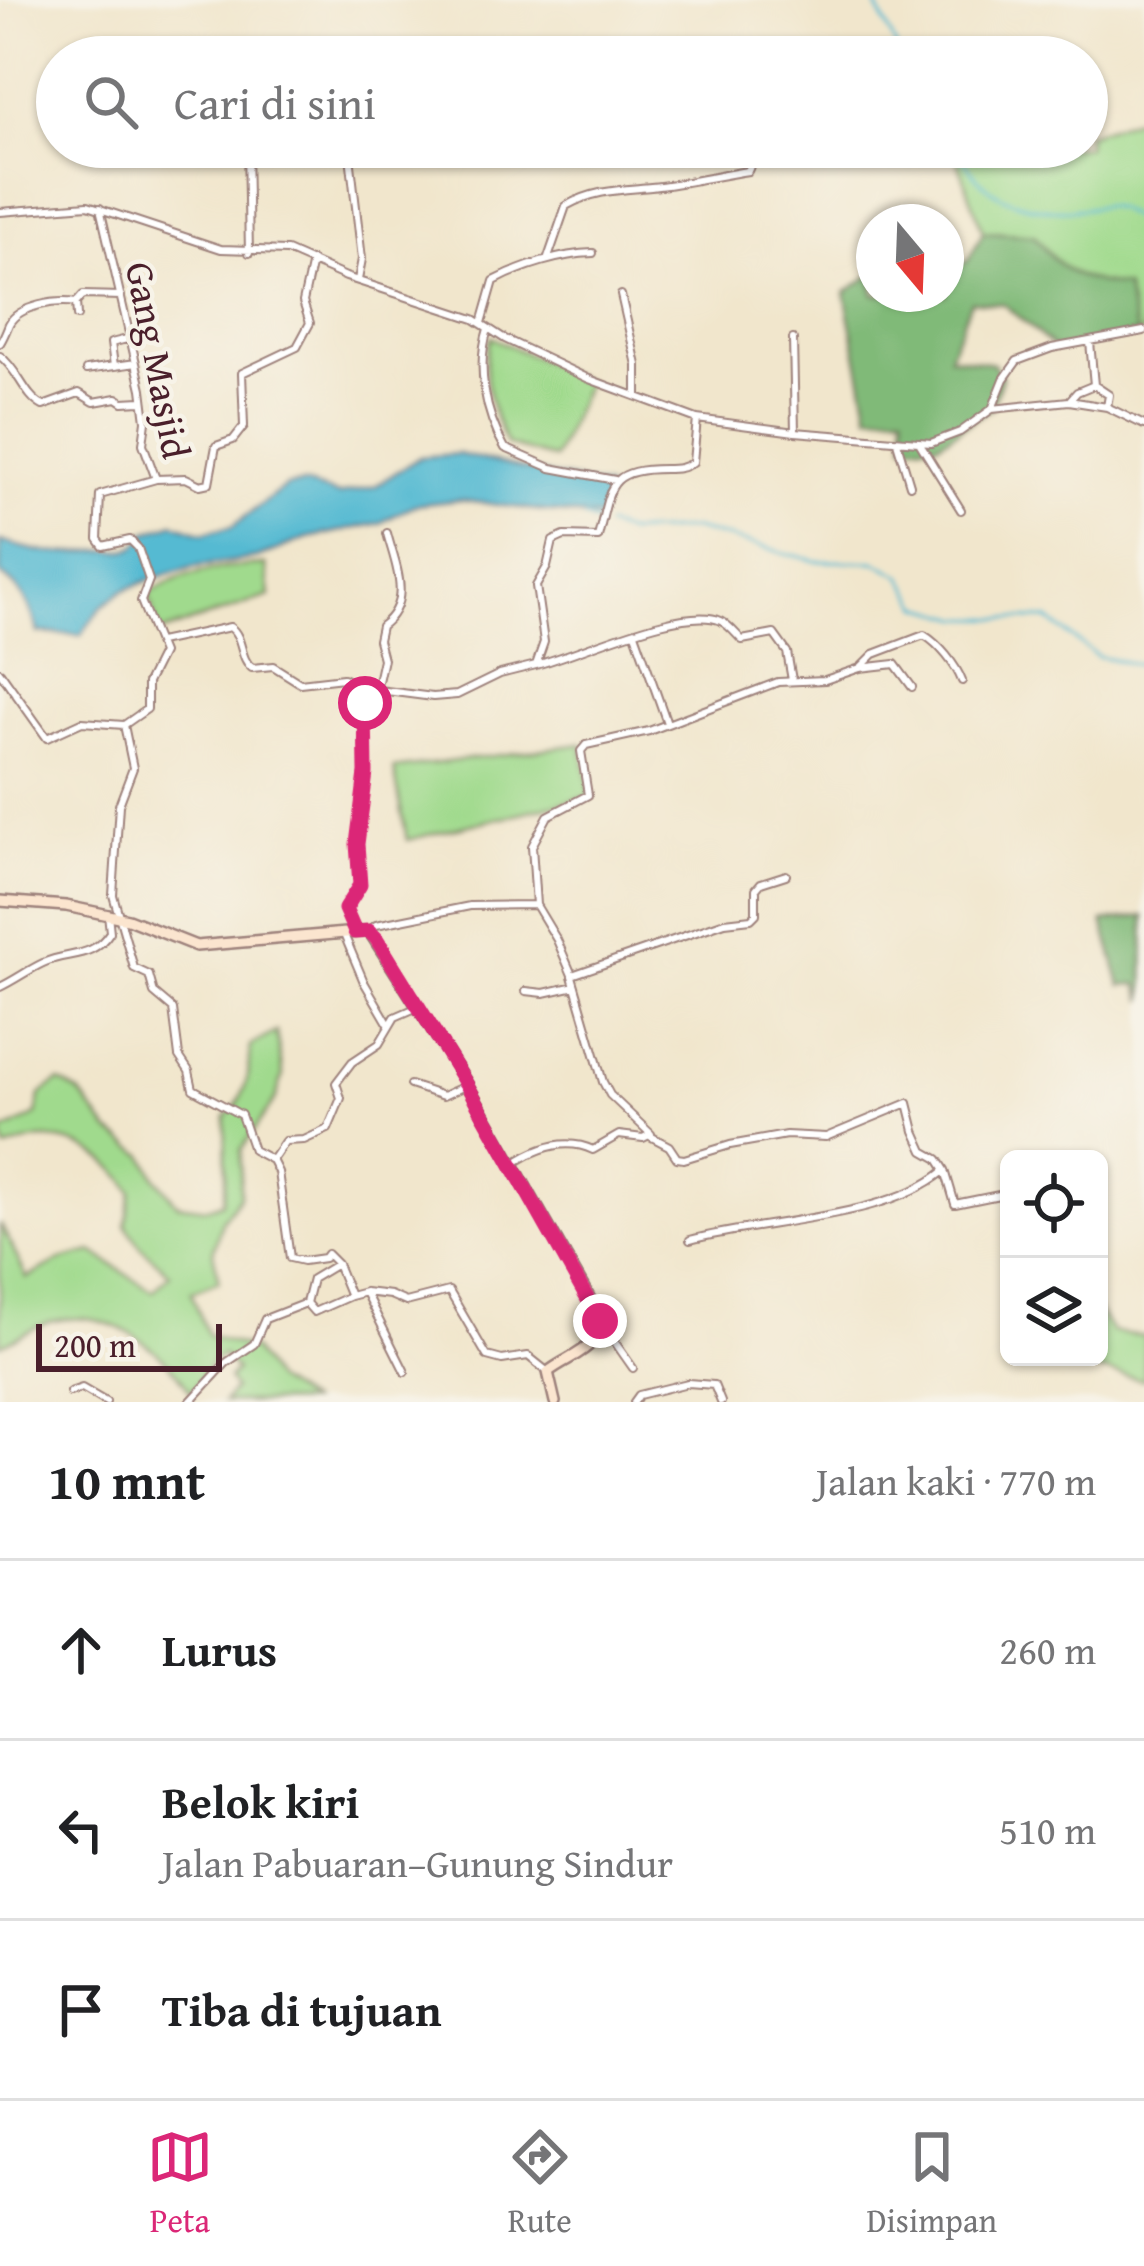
<!DOCTYPE html>
<html lang="id">
<meta charset="utf-8">
<style>
body{margin:0;font-family:"Gentium Book Plus",serif;background:#f6f6f6;color:#202124}
.controls{position:absolute;right:36px;bottom:36px;display:grid;overflow:hidden;border-radius:18px;box-shadow:0 3px 9px #0004}
.controls button{width:108px;height:108px;display:grid;place-items:center;padding:0;border:0;border-bottom:3px solid #e0e0e0;background:#fff;color:#202124;font:60px sans-serif}
.compass{position:absolute;left:856px;top:204px;width:108px;height:108px;border-radius:50%;background:#fff;box-shadow:0 3px 9px #0004;rotate:161deg}
.scale{position:absolute;left:36px;bottom:30px;width:186px;box-sizing:border-box;padding-left:12px;border:6px solid #4a1f2b;border-top:0;font-size:33px;line-height:42px;white-space:nowrap;color:#4a1f2b;-webkit-text-stroke:9px #f7f3e8;paint-order:stroke}
.stop{position:absolute;width:36px;height:36px;margin:-27px;border:9px solid #db2777;border-radius:50%;background:#fff}
.stop.end{background:#db2777;border-color:#fff;box-shadow:0 3px 12px #0008}
.list{margin:0;padding:0;list-style:none}
h2{display:flex;justify-content:space-between;align-items:center;height:156px;margin:0;padding:0 48px;font-size:51px}
h2 small{font-size:39px;font-weight:400;color:#757577}
.list li{display:grid;grid-template-columns:78px 1fr auto;gap:36px;align-items:center;box-sizing:border-box;height:180px;padding:0 48px;border-top:3px solid #e0e0e0}
.list b{display:block;font-size:45px;white-space:nowrap}
.list p{margin:0;font-size:39px;white-space:nowrap;color:#757577}
.list em{font-size:39px;font-style:normal;color:#757577}
.icon{flex:none;width:66px;height:66px;fill:none;stroke:currentColor;stroke-width:2;stroke-linecap:round;stroke-linejoin:round}
.map{position:relative;flex:none;width:1144px;height:1402px;overflow:hidden}
.search{position:absolute;background:#fff;box-shadow:0 3px 9px #0004;left:36px;right:36px;top:36px;height:132px;display:flex;align-items:center;gap:30px;box-sizing:border-box;padding:0 42px;border-radius:66px;color:#757577;font-size:45px}
.sheet{height:696px;background:#fff}
nav{display:flex;justify-content:space-around;align-items:center;box-sizing:border-box;height:168px;border-top:3px solid #e0e0e0;background:#fff;font-size:33px;color:#757577}
nav a{display:grid;justify-items:center;gap:6px}
nav .on{color:#db2777}
.map>svg:first-child{display:block}
.green{fill:#a0da8d;stroke:#757c5c;stroke-width:3}
.forest{fill:#80ba78;stroke:#656c52;stroke-width:3}
.water{fill:#54bad2;stroke:#4f6c7e;stroke-width:3}
.lines{fill:none;stroke-linecap:round;stroke-linejoin:round}
.stream{stroke:#54bad2;stroke-width:3}
.street-casing{stroke:#9e827c;stroke-width:10}
.secondary-casing{stroke:#9e827c;stroke-width:14}
.street{stroke:#fff;stroke-width:6}
.secondary{stroke:#fbe5cf;stroke-width:9}
.route{stroke:#db2777;stroke-width:15}
.labels{text-anchor:middle;dominant-baseline:central;stroke-width:9;stroke-linejoin:round;paint-order:stroke}
.street-label{font-size:39px;fill:#4a1f2b;stroke:#f7f3e8}
</style>
<div class="map">
<svg width="1144" height="1402" viewBox="0 0 1144 1402">
<rect width="100%" height="100%" fill="#f7f3e8"/>
<filter id="ink" filterUnits="userSpaceOnUse"><feTurbulence type="fractalNoise" baseFrequency=".00833" numOctaves="2"/><feDisplacementMap in="SourceGraphic" scale="24" xChannelSelector="R" yChannelSelector="G"/><feConvolveMatrix kernelMatrix="1 2 1 2 8 2 1 2 1" color-interpolation-filters="sRGB"/></filter>
<filter id="wash" filterUnits="userSpaceOnUse"><feTurbulence type="fractalNoise" baseFrequency=".004" numOctaves="4" result="noise"/><feDisplacementMap in="SourceGraphic" scale="48" xChannelSelector="R" yChannelSelector="G"/><feGaussianBlur stdDeviation="2.7" result="paint"/><feColorMatrix in="noise" values="0 0 0 0 0 0 0 0 0 0 0 0 0 0 0 0 0 1.4 0 .05"/><feComposite in="paint" operator="in"/></filter>
<g filter="url(#wash)">
<rect width="100%" height="100%" fill="#f1e6cc"/>
<path class="green" d="M 1144,116 L 1144,332 L 1137,334 L 1125,287 C 1075,280 1064,274 1034,235 L 983,232 L 953,147 L 1087,147 L 1087,134 Z
M 491,337 L 587,382 L 554,459 L 507,445 C 492,416 478,369 491,337 Z
M 266,565 L 270,596 L 160,633 L 148,594 C 184,570 224,567 266,565 Z
M 582,744 L 591,796 L 407,840 L 394,769 Z
M 276,1032 L 283,1075 L 276,1098 L 241,1150 L 240,1196 L 222,1220 L 213,1252 L 219,1281 L 191,1292 L 208,1336 L 252,1349 L 273,1380 L 308,1402 L 223,1402 L 234,1389 L 228,1379 L 236,1370 L 223,1355 L 212,1362 L 191,1392 C 161,1347 111,1308 53,1321 C 36,1325 17,1338 0,1345 L 0,1223 L 27,1278 L 61,1260 L 92,1252 L 153,1291 L 170,1274 L 142,1248 L 126,1225 L 132,1191 C 115,1162 80,1138 44,1139 C 32,1139 18,1145 6,1149 L 1,1133 L 37,1115 L 40,1095 L 59,1081 L 80,1093 L 110,1132 L 144,1155 L 157,1179 L 177,1204 L 206,1208 L 222,1202 C 228,1189 224,1137 226,1116 C 247,1101 250,1070 250,1046 Z
M 1099,1311 L 1112,1332 L 1144,1336 L 1144,1380 L 1093,1369 L 1090,1357 L 1099,1357 Z"/>
<path class="forest" d="M 983,232 L 1034,235 C 1064,274 1075,280 1125,287 L 1137,334 L 1056,349 L 1003,304 L 971,301 L 949,356 L 993,363 L 1002,377 L 991,408 L 938,443 L 905,444 L 904,413 L 869,414 L 845,293 L 874,273 L 874,294 L 946,294 L 946,272 L 968,261 Z
M 1144,916 L 1144,1001 L 1138,984 L 1121,985 L 1103,922 Z"/>
<path class="water" d="M 458,454 L 607,488 L 599,518 L 459,500 L 414,505 L 380,523 L 307,538 L 257,558 L 193,567 L 149,580 L 122,591 L 101,607 L 81,635 L 38,633 C 31,606 23,590 0,574 L 0,541 C 38,552 58,557 97,551 C 121,548 132,558 146,533 L 174,523 L 204,533 L 232,527 L 286,486 L 304,484 L 339,495 L 375,486 L 420,457 Z"/>
<g class="lines">
<path class="stream" d="M 874,0 L 901,57
M 958,147 C 980,201 1030,213 1083,209 C 1093,208 1101,204 1111,207 C 1123,210 1134,219 1144,226
M 584,518 L 597,523
M 606,526 L 628,533 L 694,529 L 816,561 L 876,562 L 902,576 L 921,606 L 962,618 L 1047,619 L 1097,656 L 1144,666"/>
</g>
</g>
<g filter="url(#ink)">
<g class="lines">
<defs>
<path id="street" d="M 247,147 L 249,253
M 349,147 L 362,259 L 358,280
M 100,208 L 142,389 L 146,421 L 143,444 L 156,479 L 100,495 L 98,539 L 103,546 L 130,540 L 138,548 L 149,580 L 141,601 L 162,653 L 147,683 L 147,709 L 124,725 L 133,768 L 119,805 L 113,895 L 134,968 L 149,975 L 154,993 L 173,1009 L 179,1056 L 189,1071 L 193,1089 L 241,1115 L 253,1150 L 272,1160 L 278,1172 L 290,1258 L 303,1261 L 324,1258 L 327,1254 L 337,1264
M 0,212 L 88,205 L 221,249 L 287,251 L 346,277 L 474,319 L 505,339 L 589,379 L 697,419 L 795,432 L 931,443 L 960,432 L 992,409 L 1004,379 L 1017,361 L 1052,348 L 1144,331
M 548,258 L 566,206 C 593,190 620,190 651,187 C 683,184 716,176 748,171 L 751,164
M 621,295 L 637,365 L 637,396
M 77,316 L 76,303 L 83,295 L 121,296
M 482,323 L 494,281 C 522,266 561,254 593,253
M 488,329 C 476,366 485,414 505,448 L 551,468 L 615,480
M 793,339 L 795,431
M 1090,342 L 1094,385 L 1109,395 L 1107,407
M 0,343 C 4,337 6,331 9,324 C 19,305 57,300 76,303
M 0,356 C 18,369 24,396 43,406 L 79,393 L 94,402 L 117,398 L 123,402 L 141,401
M 114,366 L 111,343 L 131,338
M 86,370 L 136,363
M 1069,401 L 1077,392 L 1094,385
M 992,409 L 1069,401 L 1107,407 L 1144,425
M 897,442 L 910,485
M 920,444 L 961,510
M 156,479 L 186,478 L 200,485 L 209,483 L 216,446 L 233,440 L 244,426 L 242,373 L 297,347 L 310,323 L 303,302 L 312,261
M 635,633 L 667,723
M 159,642 L 230,627 C 244,637 239,658 252,668 L 273,666 L 300,683 L 343,678 L 363,688 L 433,697 L 457,695 L 500,674 L 536,665 L 544,642 L 536,586 L 547,567 L 553,541 L 564,536 L 598,537 C 611,488 606,469 664,469 C 676,469 683,469 693,462 L 697,419
M 536,665 C 579,654 684,604 721,621 C 729,625 735,633 742,640 L 774,634 L 787,652 L 792,680
M 861,667 L 874,654 L 924,635 C 939,644 956,665 962,681
M 0,672 L 47,738 L 82,722 L 124,725
M 377,686 L 383,659 L 378,640 L 381,626 C 414,602 395,565 387,533
M 786,875 L 761,883 L 756,889 L 756,914 L 751,919 L 725,922 L 572,975 L 557,940 L 536,905 L 532,846 L 548,816 L 588,795 L 581,751 L 586,745 L 649,731 L 778,682 L 825,680 L 860,668 L 895,664 L 912,687
M 369,930 L 376,925 L 470,906 L 536,905
M 343,932 L 364,982 L 388,1023
M 355,932 L 345,909 L 360,885 L 357,845 L 366,773 L 363,688
M 0,987 C 15,980 28,970 43,963 C 68,951 92,960 110,932 L 108,914
M 526,991 L 544,993 L 575,986
M 410,1085 L 443,1096 L 467,1085
M 650,1136 L 669,1146 L 677,1158 L 684,1159 L 730,1145 L 786,1135 L 826,1137 L 908,1103 L 915,1131 L 924,1151 L 938,1159 L 945,1170 L 955,1204 L 1009,1193
M 272,1160 L 285,1141 L 304,1140 L 328,1129 L 341,1098 L 336,1083 L 352,1062 L 379,1044 L 395,1017 L 418,1007
M 513,1164 C 537,1148 566,1137 593,1150 L 619,1135 L 643,1138 L 651,1134 L 610,1095 L 603,1082 L 572,976
M 690,1240 C 763,1220 887,1219 944,1171
M 365,1292 L 405,1372
M 307,1304 L 314,1312 L 350,1296
M 600,1321 L 633,1368
M 70,1392 L 82,1388 L 106,1402
M 190,1402 L 226,1363 L 254,1344 L 265,1319 L 306,1303 L 312,1279 L 337,1264 L 350,1296 L 365,1292 L 390,1295 L 406,1302 L 449,1291 L 487,1356 L 502,1360 L 528,1356 L 548,1372
M 634,1402 L 639,1395 L 688,1383 L 714,1385 L 721,1402"/>
<path id="secondary" d="M 0,901 L 66,906 L 128,919 L 196,946 L 369,931 L 464,1079 L 597,1311 C 607,1349 570,1354 548,1372 L 555,1402"/>
</defs>
<use href="#street" class="street-casing"/>
<use href="#secondary" class="secondary-casing"/>
<use href="#street" class="street"/>
<use href="#secondary" class="secondary"/>
</g>
</g>
<g class="lines" filter="url(#ink)">
<path class="route" d="M 365,703 L 366,773 L 357,844 L 360,885 L 345,909 L 355,932 L 369,931 L 376,938 L 467,1085 L 600,1321"/>
</g>
<g class="labels">
<g class="street-label">
<text transform="translate(159 360) rotate(79)">Gang Masjid</text>
</g>
</g>
</svg>
<div class="controls">
<button><svg class="icon" aria-label="locate" viewBox="0 0 24 24"><circle cx="12" cy="12" r="6"/><path d="M12 2v4M12 18v4M2 12h4M18 12h4"/></svg></button>
<button><svg class="icon" aria-label="layers" viewBox="0 0 24 24"><path d="M12 4l9 5-9 5-9-5zM3 14l9 5 9-5"/></svg></button>
</div>
<svg class="compass" viewBox="-18 -18 36 36"><path d="M0-13l5 13h-10z" fill="#e53935"/><path d="M0 13l5-13h-10z" fill="#757577"/></svg>
<div class="scale">200 m</div>
<div class="stop" style="left:365px;top:703px"></div>
<div class="stop end" style="left:600px;top:1321px"></div>
<div class="search"><svg class="icon" aria-label="search" viewBox="0 0 24 24"><circle cx="10" cy="10" r="6"/><path d="M15 15l6 6"/></svg>Cari di sini</div>
</div>
<section class="sheet">
<h2>10 mnt<small>Jalan kaki · 770 m</small></h2>
<ul class="list">
<li><svg class="icon" aria-label="ahead" viewBox="0 0 24 24"><path d="M12 20V5M6 11l6-6 6 6"/></svg><div><b>Lurus</b></div><em>260 m</em></li>
<li><svg class="icon" aria-label="left" viewBox="0 0 24 24"><path d="M17 20v-9H6M10 6l-5 5 5 5"/></svg><div><b>Belok kiri</b><p>Jalan Pabuaran–Gunung Sindur</p></div><em>510 m</em></li>
<li><svg class="icon" aria-label="arrive" viewBox="0 0 24 24"><path d="M6 21V4h12l-3 4 3 4H6"/></svg><div><b>Tiba di tujuan</b></div></li>
</ul>
</section>
<nav>
<a class="on"><svg class="icon" aria-label="map" viewBox="0 0 24 24"><path d="M3 6l6-2 6 2 6-2v14l-6 2-6-2-6 2zM9 4v14M15 6v14"/></svg>Peta</a>
<a><svg class="icon" aria-label="directions" viewBox="0 0 24 24"><path d="M12 3l9 9-9 9-9-9zM9 14v-3h6M13 9l2 2-2 2"/></svg>Rute</a>
<a><svg class="icon" aria-label="saved" viewBox="0 0 24 24"><path d="M7 4h10v16l-5-4-5 4z"/></svg>Disimpan</a>
</nav>
